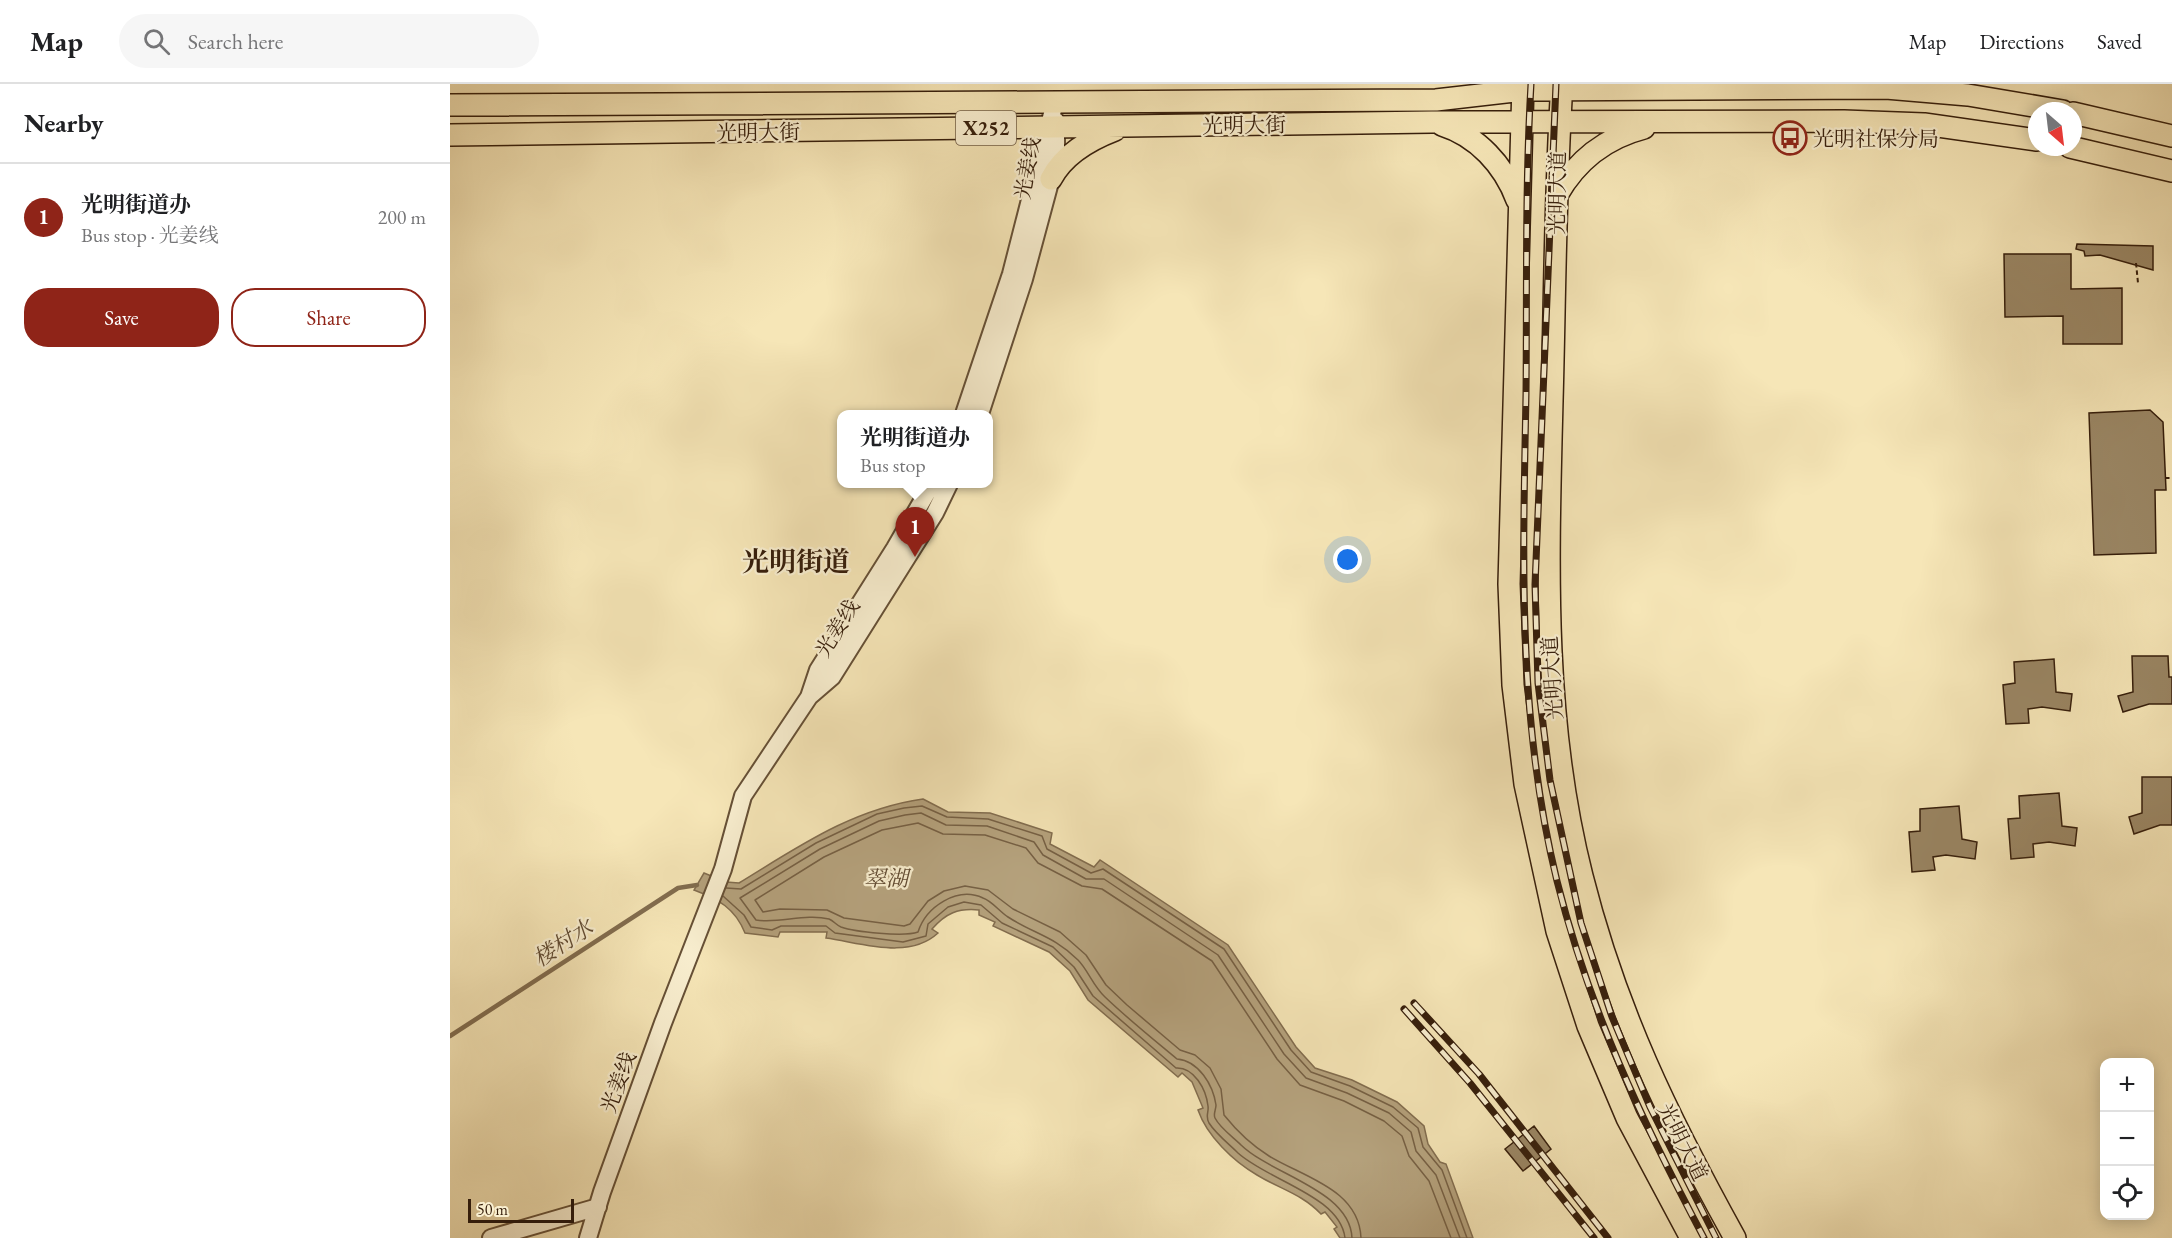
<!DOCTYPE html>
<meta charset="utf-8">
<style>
body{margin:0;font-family:"EB Garamond","Noto Serif SC",serif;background:#f6f6f6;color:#202124}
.controls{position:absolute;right:18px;bottom:18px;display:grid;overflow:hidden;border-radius:12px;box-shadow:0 3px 15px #0003}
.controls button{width:54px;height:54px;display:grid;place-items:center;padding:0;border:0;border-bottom:2px solid #e0e0e0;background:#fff;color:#202124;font:30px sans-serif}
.compass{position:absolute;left:1578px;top:18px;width:54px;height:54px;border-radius:50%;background:#fff;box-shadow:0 3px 15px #0003;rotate:152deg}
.scale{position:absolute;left:18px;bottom:15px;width:106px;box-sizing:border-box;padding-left:6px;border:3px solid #361e0b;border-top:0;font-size:16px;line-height:21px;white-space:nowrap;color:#361e0b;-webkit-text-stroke:4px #f9efd0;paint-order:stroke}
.you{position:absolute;left:898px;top:476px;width:21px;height:21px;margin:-15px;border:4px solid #fff;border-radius:50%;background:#1a73e8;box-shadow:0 0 0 9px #1a73e833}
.badge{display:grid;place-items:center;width:39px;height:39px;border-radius:50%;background:#8f2418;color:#fff;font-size:20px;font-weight:700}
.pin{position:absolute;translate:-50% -50px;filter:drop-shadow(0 2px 3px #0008)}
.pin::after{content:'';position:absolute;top:32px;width:21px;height:18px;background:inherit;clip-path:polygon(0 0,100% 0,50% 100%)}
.popup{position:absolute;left:387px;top:326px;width:156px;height:78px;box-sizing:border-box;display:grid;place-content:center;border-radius:12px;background:#fff;filter:drop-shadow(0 2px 4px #0005);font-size:20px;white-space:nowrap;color:#757577}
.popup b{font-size:22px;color:#202124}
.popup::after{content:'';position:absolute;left:50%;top:100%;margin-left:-12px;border:12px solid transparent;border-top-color:#fff}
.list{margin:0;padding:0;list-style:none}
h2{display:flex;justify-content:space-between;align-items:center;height:78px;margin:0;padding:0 24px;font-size:26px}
h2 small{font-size:20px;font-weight:400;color:#757577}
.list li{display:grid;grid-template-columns:39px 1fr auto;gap:18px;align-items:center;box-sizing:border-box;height:108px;padding:0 24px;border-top:2px solid #e0e0e0}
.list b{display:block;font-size:22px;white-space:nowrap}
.list p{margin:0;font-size:20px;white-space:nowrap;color:#757577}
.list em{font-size:20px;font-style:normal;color:#757577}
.actions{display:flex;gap:12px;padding:18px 24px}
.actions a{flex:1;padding:14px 0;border:2px solid #8f2418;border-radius:24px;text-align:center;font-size:21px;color:#8f2418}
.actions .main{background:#8f2418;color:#fff}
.icon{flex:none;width:33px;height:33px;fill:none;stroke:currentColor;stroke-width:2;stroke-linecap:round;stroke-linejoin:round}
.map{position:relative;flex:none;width:1722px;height:1154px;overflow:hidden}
header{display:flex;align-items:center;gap:36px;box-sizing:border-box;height:84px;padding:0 30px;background:#fff;border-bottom:2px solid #e0e0e0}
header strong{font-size:28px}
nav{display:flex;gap:33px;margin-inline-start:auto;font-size:21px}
.search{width:420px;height:54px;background:#f6f6f6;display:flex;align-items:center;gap:15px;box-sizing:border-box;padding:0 21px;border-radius:33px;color:#757577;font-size:22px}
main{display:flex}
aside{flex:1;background:#fff}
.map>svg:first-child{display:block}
.water{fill:#b5a27d;stroke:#826d4f;stroke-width:1.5}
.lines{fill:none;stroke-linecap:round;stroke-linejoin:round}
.shore{stroke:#766044;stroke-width:1.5}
.stream{stroke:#826d4f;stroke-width:4.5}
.building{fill:#9a8664;stroke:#361e0b;stroke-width:1.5}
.tertiary-casing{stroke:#665036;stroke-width:20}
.primary-casing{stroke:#361e0b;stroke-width:24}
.path{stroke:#361e0b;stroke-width:2;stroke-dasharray:4.5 3;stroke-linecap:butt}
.tertiary{stroke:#f9efd0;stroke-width:16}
.primary{stroke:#f6e6b7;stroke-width:21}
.rail-casing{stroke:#361e0b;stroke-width:7}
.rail{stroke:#f9efd0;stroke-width:4.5;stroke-dasharray:14;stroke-linecap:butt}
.labels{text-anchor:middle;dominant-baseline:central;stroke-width:4.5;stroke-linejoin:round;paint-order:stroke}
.shield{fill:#f9efd0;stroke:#705d46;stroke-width:1.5}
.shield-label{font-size:20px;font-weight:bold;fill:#361e0b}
.street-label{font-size:21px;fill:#361e0b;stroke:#f9efd0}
.poi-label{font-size:21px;fill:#361e0b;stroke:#f9efd0;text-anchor:start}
.water-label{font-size:22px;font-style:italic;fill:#624c33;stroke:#f9efd0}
.district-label{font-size:27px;font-weight:bold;fill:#361e0b;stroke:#f9efd0}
</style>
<header>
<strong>Map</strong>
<div class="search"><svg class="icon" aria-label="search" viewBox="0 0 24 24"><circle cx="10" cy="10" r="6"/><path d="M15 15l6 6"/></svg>Search here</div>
<nav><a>Map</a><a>Directions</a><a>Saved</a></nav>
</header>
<main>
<aside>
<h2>Nearby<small></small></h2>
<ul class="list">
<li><span class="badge">1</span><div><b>光明街道办</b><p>Bus stop · 光姜线</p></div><em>200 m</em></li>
</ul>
<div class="actions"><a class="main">Save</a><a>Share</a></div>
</aside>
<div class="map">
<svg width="1722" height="1154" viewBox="0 0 1722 1154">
<rect width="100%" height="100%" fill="#f6e6b7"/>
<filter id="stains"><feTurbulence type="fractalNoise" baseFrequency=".00333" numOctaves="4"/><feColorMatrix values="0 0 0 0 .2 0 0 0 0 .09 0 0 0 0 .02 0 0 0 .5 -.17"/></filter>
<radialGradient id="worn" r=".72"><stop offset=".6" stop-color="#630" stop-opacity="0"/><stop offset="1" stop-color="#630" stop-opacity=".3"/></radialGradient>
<path class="water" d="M 473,715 L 498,728 L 540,729 L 602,749 L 600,760 L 644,783 L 650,776 L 778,861 L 846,963 L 865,984 L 902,996 L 947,1018 L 974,1042 L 978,1060 L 990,1078 L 996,1080 L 1023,1154 L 890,1154 L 884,1145 L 887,1143 L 875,1128 L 871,1130 C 852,1110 830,1105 807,1091 C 783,1077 757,1052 748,1026 L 753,1024 L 742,998 L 732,989 L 728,993 L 638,916 L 620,887 L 599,868 L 543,842 L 545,838 L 529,831 L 529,826 C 508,824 496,829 482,845 L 488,849 C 459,876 412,859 376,854 L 377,848 L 330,848 L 328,853 L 295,849 C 285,824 268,815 244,806 L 254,789 L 276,798 L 289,799 C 348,763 402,725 473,715 Z"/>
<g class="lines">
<path class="shore" d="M 276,804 L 291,805 L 366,759 L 427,730 L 454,724 L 472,722 L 497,733 L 538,735 L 592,752 L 597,765 L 641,789 L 653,785 L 774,865 L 841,966 L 861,988 L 900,1002 L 943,1023 L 968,1044 L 973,1063 L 992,1086 L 1017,1154
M 273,812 L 294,831 L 301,843 L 322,846 L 331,842 L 376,842 L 385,849 L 453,858 L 476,852 L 478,840 L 498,823 L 514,818 L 531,821 L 552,839 L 603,863 L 624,883 L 643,912 L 726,984 C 744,983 756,1005 758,1022 C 759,1029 755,1032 759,1039 C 766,1050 779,1060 788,1069 C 819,1097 890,1112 895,1154
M 902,1154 C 900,1106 822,1091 791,1061 C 783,1053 770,1044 765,1034 C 763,1030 766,1026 766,1021 C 763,1001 749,977 727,975 C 703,955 678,935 655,913 C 643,902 638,886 628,876 C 604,852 584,850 558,833 C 550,828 542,817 533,814 C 507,802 476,823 468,848 C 454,853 405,848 391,843 C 386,841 384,837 379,835 C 355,829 329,840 306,836 L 290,814 L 370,765 L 429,737 L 455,731 L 471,729 L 496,741 L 537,742 L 584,758 L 593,771 L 636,795 L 654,795 L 768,871 L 834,970 L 856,994 L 897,1009 L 939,1029 L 961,1048 L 966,1067 L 986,1091 L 1010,1154
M 911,1154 C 909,1105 853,1093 819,1072 C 803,1062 786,1046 774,1031 L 771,1005 L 760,984 L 745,971 L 730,966 L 677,921 L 656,901 L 636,871 L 610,848 L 563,825 L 538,806 L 515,802 L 494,807 L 478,817 L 460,840 L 454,842 L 394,834 L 377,826 L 330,825 L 313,828 L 305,816 L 374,773 L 432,746 L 468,739 L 493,750 L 535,751 L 576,764 L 588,779 L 632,802 L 652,805 L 762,877 L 827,975 L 850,1001 L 894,1017 L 934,1037 L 952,1052 L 959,1072 L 979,1097 L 1001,1154"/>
<path class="stream" d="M 0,952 L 228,804 L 247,801"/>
</g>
<path class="building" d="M 1627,160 L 1703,162 L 1703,186 L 1650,171 L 1635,172 L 1634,167 L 1626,165 Z
M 1554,170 L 1621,170 L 1621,205 L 1672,204 L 1672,260 L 1613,260 L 1613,232 L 1555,233 Z
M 1700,326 L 1713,338 L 1716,406 L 1705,406 L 1706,469 L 1644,471 L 1639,329 Z
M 1682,572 L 1718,572 L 1719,593 L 1722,593 L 1722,620 L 1699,620 L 1673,628 L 1668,612 L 1683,608 Z
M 1604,575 L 1606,608 L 1622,610 L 1620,627 L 1592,623 L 1578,625 L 1579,639 L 1556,640 L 1553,601 L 1565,599 L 1564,578 Z
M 1692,693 L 1722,693 L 1722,741 L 1710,741 L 1684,750 L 1679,733 L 1692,729 Z
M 1609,709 L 1612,742 L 1627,744 L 1625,762 L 1599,758 L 1583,760 L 1584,773 L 1561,775 L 1558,735 L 1570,734 L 1569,712 Z
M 1509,722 L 1512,755 L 1527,758 L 1525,775 L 1496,771 L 1483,773 L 1485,786 L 1462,788 L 1459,748 L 1470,747 L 1470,725 Z
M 1084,1042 L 1101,1065 L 1073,1087 L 1055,1065 Z"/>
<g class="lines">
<defs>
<path id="tertiary" d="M 514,330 L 561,190 L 605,18
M 530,330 L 574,195 L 606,76 L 606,37
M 360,612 L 382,593 L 485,429 L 499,400
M 41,1154 L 148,1123
M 138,1154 L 152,1108 L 213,939 L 273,785 L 293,712 L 359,613 L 368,586 L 445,464 L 482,400"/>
<path id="primary" d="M 1073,0 L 1059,500 L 1063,601 L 1075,700 L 1107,847 L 1138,942 L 1177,1034 L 1241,1154
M 1112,0 C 1105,105 1105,211 1102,317 C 1098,477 1092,635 1132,792 C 1166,927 1218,1033 1285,1154
M 0,21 L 986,16 L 1073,6 L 1436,4 L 1518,11 L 1613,27
M 1623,29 L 1722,52
M 992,41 C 1027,52 1054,81 1067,116
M 0,51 L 982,38 L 1394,37 L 1474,40 L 1587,56
M 1620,63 L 1722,87
M 601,95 C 614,70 639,56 665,46
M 1107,111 C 1127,76 1155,54 1194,44"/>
</defs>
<use href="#tertiary" class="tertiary-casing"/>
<use href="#primary" class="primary-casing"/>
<path class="path" d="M 1686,179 L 1688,199
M 1715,394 L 1722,394"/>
<use href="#tertiary" class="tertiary"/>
<use href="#primary" class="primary"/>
<defs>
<path id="rail" d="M 1081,0 C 1075,103 1077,207 1076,310 C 1073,475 1067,634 1107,797 C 1139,925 1192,1037 1254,1154
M 1106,0 L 1085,501 L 1088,599 L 1100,696 L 1131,839 L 1162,933 L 1200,1023 L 1266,1154
M 964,919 L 1029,990 L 1158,1154
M 954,925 L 1020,999 L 1144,1154"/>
</defs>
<use href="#rail" class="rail-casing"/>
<use href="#rail" class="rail"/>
</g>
<defs>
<symbol id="bus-ring" viewBox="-11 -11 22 22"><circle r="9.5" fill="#f9efd0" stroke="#8f2418" stroke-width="1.5"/><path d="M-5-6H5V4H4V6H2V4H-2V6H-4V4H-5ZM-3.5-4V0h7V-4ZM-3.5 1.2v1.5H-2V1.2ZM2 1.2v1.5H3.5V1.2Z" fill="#8f2418"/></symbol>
</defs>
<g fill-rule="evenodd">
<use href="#bus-ring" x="1321" y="35" width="38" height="38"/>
</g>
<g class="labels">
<rect class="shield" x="506" y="27" width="60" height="34" rx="4.5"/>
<g class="shield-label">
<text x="536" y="44">X252</text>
</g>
<g class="street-label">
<text transform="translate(794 41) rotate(-1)">光明大街</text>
<text transform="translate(308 48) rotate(-1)">光明大街</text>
<text transform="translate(577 84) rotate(-80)">光姜线</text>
<text transform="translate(1107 109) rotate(-89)">光明大道</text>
<text transform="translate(387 544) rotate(-58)">光姜线</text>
<text transform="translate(1102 594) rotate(-94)">光明大道</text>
<text transform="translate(168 998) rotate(-70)">光姜线</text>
<text transform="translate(1233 1058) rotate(63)">光明大道</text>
</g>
<g class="poi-label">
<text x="1363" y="54">光明社保分局</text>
</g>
<g class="water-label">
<text x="436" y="794">翠湖</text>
<text transform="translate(113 859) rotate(-33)">楼村水</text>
</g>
<g class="district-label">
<text x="346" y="477">光明街道</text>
</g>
</g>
<rect width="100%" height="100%" filter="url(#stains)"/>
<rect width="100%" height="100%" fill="url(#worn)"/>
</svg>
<div class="controls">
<button>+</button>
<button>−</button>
<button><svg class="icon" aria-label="locate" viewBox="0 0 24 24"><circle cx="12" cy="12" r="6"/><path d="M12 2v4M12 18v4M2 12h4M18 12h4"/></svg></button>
</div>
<svg class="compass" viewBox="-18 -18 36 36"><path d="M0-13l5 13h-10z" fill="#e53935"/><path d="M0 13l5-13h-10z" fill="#757577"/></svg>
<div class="scale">50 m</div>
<div class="you"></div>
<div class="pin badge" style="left:465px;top:473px">1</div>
<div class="popup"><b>光明街道办</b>Bus stop</div>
</div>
</main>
